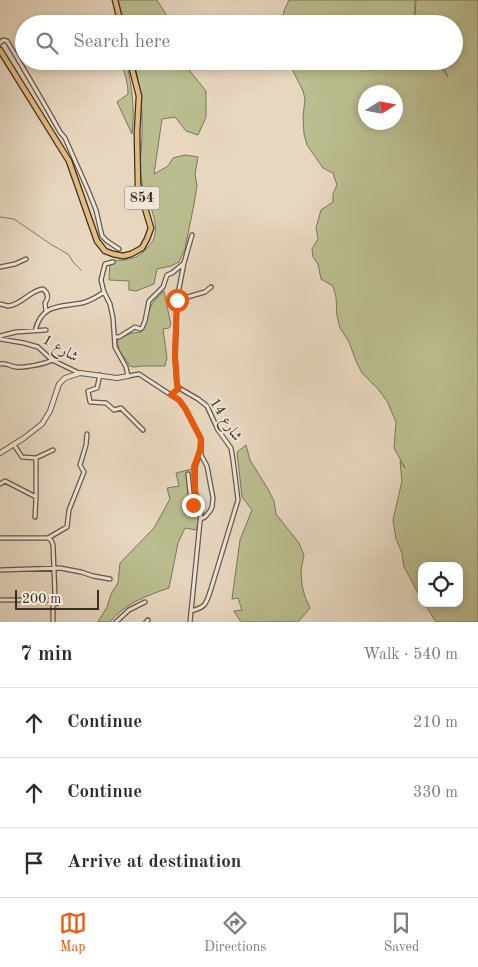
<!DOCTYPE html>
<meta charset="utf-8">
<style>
body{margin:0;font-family:"Old Standard TT",Amiri,serif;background:#f7f7f7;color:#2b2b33}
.controls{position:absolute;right:15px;bottom:15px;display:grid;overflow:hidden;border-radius:10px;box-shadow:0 2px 8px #0003}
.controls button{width:45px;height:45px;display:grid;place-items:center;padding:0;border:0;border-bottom:1px solid #e1e1e2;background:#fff;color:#2b2b33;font:25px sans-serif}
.compass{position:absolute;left:358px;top:85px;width:45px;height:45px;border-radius:50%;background:#fff;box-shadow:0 2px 8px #0003;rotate:79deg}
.scale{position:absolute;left:15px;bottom:12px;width:84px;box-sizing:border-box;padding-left:5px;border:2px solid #392f27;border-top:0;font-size:14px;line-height:18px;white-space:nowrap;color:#392f27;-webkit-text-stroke:4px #efe5d5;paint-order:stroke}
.stop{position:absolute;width:15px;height:15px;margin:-11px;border:4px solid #ea580c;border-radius:50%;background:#fff}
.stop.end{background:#ea580c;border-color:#fff;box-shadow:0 1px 5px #0008}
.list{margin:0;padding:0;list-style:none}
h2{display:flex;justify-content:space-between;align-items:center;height:65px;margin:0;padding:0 20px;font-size:21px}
h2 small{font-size:16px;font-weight:400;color:#7c7c81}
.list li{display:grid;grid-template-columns:32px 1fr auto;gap:15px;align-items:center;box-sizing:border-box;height:70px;padding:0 20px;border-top:1px solid #e1e1e2}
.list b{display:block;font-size:19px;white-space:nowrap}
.list em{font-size:16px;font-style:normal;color:#7c7c81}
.icon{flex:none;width:28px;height:28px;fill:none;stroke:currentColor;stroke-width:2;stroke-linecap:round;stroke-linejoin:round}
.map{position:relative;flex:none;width:478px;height:622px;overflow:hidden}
.search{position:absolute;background:#fff;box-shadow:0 2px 8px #0003;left:15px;right:15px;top:15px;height:55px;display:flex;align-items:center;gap:12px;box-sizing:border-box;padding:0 18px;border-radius:28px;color:#7c7c81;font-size:19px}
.sheet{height:275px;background:#fff}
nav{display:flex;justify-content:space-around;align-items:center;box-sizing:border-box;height:70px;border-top:1px solid #e1e1e2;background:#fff;font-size:14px;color:#7c7c81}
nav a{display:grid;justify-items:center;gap:2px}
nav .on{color:#ea580c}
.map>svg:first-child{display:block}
.green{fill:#babd8f;stroke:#7a765b;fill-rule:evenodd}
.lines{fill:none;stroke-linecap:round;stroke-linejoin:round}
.stream{stroke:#728277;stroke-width:1}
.minor-tunnel{stroke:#c4b5a1;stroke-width:3;stroke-dasharray:3 1.5;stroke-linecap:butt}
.minor-casing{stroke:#64594d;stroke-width:5.5}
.tertiary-casing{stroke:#64594d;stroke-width:6}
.primary-casing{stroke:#392f27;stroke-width:7}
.minor{stroke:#efe5d5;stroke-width:3}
.tertiary{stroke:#efe5d5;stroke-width:4}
.primary{stroke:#e4bc80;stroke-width:4.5}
.route{stroke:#ea580c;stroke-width:6}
.labels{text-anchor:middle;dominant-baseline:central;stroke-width:4;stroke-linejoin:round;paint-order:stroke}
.shield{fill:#efe5d5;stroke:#70665b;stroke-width:1}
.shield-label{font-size:14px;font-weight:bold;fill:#392f27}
.street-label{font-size:15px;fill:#392f27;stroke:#efe5d5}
</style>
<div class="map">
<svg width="478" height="622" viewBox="0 0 478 622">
<rect width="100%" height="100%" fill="#e7d7bf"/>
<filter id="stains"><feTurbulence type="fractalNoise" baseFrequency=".004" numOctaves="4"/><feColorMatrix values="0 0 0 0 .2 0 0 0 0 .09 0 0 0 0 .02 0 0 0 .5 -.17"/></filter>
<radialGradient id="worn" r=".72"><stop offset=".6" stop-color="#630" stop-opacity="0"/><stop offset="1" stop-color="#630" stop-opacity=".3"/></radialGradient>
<path class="green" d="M 118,0 L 157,0 L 172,24 L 124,24 Z
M 289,0 L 415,0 L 415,16 L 416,0 L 478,0 L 478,622 L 436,622 L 424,603 L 459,603 L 459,566 L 422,566 L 422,600 L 404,567 L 402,553 L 396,539 L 393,520 L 402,481 L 400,461 L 405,468 L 394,448 L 396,422 L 387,401 L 378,389 L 362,373 L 356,361 L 349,342 L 340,328 L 337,316 L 336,297 L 333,286 L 321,279 L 318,264 L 313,257 L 312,249 L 318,239 L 316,228 L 321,210 L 333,202 L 333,194 L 337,185 L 333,173 L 323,168 L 307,145 L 304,134 L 303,117 L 305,99 L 303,91 L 288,61 L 440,61 L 443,70 L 448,77 L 441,61 L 454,61 L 454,24 L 425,24 L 422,19 L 417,16 L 422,20 L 424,24 L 282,24 L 284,11 ZM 366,92 L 396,92 L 396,122 L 366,122 Z
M 119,61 L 126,61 C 132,85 135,110 132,134 L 117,102 L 128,94 C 128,82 125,72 119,61 Z
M 134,61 L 187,61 L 189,70 L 206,91 L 206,117 L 198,135 L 186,131 L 175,117 L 162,119 L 154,174 L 168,166 L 173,158 L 185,155 L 198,157 L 195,174 L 197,186 L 194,204 L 185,249 L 179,262 L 171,266 L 157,269 L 154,284 L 136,291 L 129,290 L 129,281 L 109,280 L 110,260 C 124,261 138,260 148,247 C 150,245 153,241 154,238 C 160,220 146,200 142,183 C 138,168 142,148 142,133 C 143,107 140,87 134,61 Z
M 164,291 L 171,325 L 169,328 L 163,329 L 167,358 L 165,366 L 142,366 L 134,367 L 130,366 L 119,350 L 117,339 L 132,333 L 141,332 C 148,325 146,317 150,308 C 153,301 158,297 164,291 Z
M 246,445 L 250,460 L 268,489 L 274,501 L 276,514 L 299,543 L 304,555 L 301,570 L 302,585 L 305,597 L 310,608 L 298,622 L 241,622 L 234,611 L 242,610 L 238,598 L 232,599 L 240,540 L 252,510 L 242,497 L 237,452 Z
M 192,469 L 202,513 L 196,530 L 185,528 L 178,543 L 169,588 C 148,595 124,604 110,622 L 98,622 L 107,607 L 111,594 L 118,583 L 120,563 L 154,528 L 170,499 L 167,488 L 179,486 L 176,473 Z"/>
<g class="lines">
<path class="stream" d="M 0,217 L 14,219 L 52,245 L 61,250 L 69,255 L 73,262 L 81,270"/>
<path class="minor-tunnel" d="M 113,262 L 119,249"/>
<defs>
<path id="minor" d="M 0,43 L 3,40 L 7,41 C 25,71 43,101 60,132 L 65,138 L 88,190 L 96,210 L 102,236 L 107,241 L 119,249
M 113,262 L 105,264 L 101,280 L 104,292 L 110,304 L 113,318 L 115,347 L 126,367 L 128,376 L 139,374 L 171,395 L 179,388 L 198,399 L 207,406 L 218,430 L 231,448 L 233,460 L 238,500 L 211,589 C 206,603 207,607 191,611
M 0,267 L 15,264 L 26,259
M 177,300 L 205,292 L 211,287
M 0,304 C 1,304 8,306 8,306 C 22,305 30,290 43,289 C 48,293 49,298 45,303 L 46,311
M 35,331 C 42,303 60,307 82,303 C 90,301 97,297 104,292
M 0,336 L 16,332 L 46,330
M 115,337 L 119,337 L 135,327 L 140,329 L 142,328 L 145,321 L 149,301 L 163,287 L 167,275 L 172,273 L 183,264
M 0,339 L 24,343 L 38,347 L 52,360 L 79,373
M 0,364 C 8,363 9,366 16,367 C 24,368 45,364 52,360
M 100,375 L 97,388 L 88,391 L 90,402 L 106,403 L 114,410 L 121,408 L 143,430
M 179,388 L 177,385 L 175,356 L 177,299 L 184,263 L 192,235
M 171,395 L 179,400 L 185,408 L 201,439 L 201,455 L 207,466 L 213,498 L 212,507 L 210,511 L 205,517 L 201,519
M 14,445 L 22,457 L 36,458 L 53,450
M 188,474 L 191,502 L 194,505 L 199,504
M 0,484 L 5,481 L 36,497
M 35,517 L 36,497 L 36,458
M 0,538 L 48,538 L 51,540 L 53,545 L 55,596
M 48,538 L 67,527 L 69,510 L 84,472 L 80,465 L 86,445 L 87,434
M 0,570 L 60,568 L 81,572 L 93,576 L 110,579
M51 600a4 4 0 1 1 8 0a4 4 0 1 1-8 0Z
M 0,600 L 50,600
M 53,622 L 53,604
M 116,622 L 129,610 L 145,602
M 146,622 L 148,620
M 190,622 L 201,512 L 195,491 L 195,467 L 201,450"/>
<path id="tertiary" d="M 0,453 L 24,438 L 42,424 L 50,411 L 59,384 L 65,378 L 80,373 L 117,378 L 128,376"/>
<path id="primary" d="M 115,0 L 121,24
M 0,50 L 69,161 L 97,241 L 105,251 L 113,254 L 123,256 L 131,254 L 142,248 L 147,239 L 151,228 L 138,185 L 137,133 L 139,96 L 130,61"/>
</defs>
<use href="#minor" class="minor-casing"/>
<use href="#tertiary" class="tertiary-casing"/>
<use href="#primary" class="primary-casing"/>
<use href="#minor" class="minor"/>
<use href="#tertiary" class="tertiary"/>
<use href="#primary" class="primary"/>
</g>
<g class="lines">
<path class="route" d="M 177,300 L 175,356 L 177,385 L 179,388 L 171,395 L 179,400 L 185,408 L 201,439 L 200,450 L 194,467 L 195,491 L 199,504 L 193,505"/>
</g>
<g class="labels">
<rect class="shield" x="124.5" y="186.5" width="35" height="23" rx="4"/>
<g class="shield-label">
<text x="142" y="198">854</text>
</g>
<g class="street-label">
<text transform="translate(60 349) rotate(31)">شارع 1</text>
<text transform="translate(225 420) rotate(58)">شارع 14</text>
</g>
</g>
<rect width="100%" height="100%" filter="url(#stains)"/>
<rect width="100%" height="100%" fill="url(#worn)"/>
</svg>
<div class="controls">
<button><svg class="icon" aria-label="locate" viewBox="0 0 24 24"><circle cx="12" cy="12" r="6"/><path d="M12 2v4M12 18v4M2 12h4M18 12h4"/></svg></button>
</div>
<svg class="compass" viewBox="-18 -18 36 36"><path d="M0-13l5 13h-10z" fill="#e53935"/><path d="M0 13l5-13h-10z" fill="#7c7c81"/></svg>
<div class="scale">200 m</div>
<div class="stop" style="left:177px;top:300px"></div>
<div class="stop end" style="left:193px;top:505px"></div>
<div class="search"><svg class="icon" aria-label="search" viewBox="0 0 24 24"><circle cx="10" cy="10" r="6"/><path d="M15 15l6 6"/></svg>Search here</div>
</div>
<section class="sheet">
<h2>7 min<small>Walk · 540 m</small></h2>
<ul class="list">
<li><svg class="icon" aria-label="ahead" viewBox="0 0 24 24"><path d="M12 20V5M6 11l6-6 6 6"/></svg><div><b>Continue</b></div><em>210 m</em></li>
<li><svg class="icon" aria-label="ahead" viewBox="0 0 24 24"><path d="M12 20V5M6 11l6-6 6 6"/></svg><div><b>Continue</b></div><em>330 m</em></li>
<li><svg class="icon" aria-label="arrive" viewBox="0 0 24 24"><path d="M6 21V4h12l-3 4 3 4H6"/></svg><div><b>Arrive at destination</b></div></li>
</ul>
</section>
<nav>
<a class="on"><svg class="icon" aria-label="map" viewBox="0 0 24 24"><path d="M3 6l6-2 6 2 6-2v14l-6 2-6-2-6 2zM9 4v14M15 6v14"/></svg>Map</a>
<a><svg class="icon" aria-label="directions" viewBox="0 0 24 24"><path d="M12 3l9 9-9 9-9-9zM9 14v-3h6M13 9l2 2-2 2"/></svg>Directions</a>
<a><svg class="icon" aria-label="saved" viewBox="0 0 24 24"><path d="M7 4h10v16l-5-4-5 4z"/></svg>Saved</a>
</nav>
